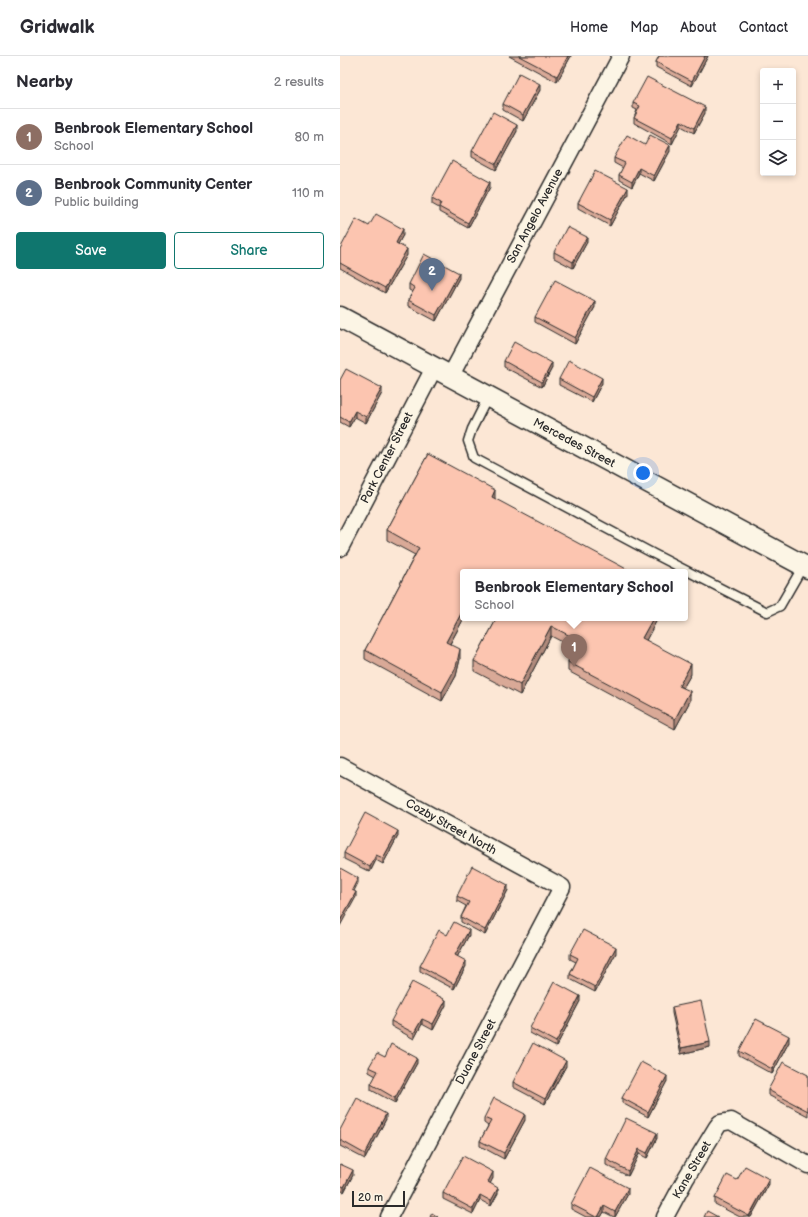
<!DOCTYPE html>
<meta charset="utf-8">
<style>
body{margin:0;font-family:"Balsamiq Sans",sans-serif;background:#f2f2f3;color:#2b2b33}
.controls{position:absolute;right:12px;top:12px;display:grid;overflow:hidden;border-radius:4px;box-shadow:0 2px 6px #0003}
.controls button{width:36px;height:36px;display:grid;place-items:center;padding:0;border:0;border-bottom:1px solid #e1e1e2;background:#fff;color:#2b2b33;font:20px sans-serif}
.scale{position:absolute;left:12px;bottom:10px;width:53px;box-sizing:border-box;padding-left:4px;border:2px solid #2b2b2b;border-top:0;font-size:11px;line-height:14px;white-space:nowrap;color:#2b2b2b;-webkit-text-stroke:3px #fcf5e5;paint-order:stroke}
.you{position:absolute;left:303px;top:417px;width:14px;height:14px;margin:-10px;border:3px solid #fff;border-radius:50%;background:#1a73e8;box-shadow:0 0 0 6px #1a73e833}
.badge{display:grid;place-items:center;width:26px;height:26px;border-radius:50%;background:#0f766e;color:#fff;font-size:13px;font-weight:700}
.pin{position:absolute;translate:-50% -33px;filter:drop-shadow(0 1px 2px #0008)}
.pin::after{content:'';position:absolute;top:21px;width:14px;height:12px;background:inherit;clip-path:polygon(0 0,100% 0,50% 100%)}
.popup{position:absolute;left:120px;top:513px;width:228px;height:52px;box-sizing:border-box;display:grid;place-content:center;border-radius:4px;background:#fff;filter:drop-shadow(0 1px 3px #0005);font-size:13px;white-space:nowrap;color:#7c7c81}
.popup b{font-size:15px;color:#2b2b33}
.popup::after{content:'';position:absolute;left:50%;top:100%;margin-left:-8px;border:8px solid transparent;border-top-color:#fff}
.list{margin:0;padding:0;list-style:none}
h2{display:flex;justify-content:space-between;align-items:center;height:52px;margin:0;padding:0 16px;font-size:17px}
h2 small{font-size:13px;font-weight:400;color:#7c7c81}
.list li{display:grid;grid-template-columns:26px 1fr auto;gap:12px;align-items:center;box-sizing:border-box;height:56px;padding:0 16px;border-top:1px solid #e1e1e2}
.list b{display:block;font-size:15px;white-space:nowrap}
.list p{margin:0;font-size:13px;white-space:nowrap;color:#7c7c81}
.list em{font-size:13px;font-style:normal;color:#7c7c81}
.actions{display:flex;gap:8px;padding:12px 16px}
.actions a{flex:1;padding:9px 0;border:1px solid #0f766e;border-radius:4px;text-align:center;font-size:14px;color:#0f766e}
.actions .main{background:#0f766e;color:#fff}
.icon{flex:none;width:22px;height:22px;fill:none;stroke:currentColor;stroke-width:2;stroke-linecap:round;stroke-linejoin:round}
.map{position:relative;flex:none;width:468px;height:1161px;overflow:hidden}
header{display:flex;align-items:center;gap:24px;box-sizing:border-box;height:56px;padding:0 20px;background:#fff;border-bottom:1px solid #e1e1e2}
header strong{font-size:19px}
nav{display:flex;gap:22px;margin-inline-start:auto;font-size:14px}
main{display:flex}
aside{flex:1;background:#fff}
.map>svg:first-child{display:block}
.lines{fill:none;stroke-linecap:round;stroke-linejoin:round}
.service-casing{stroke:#2b2b2b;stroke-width:11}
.minor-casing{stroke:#2b2b2b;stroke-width:19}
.tertiary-casing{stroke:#2b2b2b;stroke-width:23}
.service{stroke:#fcf5e5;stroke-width:8}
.minor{stroke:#fcf5e5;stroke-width:16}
.tertiary{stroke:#fcf5e5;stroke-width:20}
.wall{fill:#d9a997;stroke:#2b2b2b}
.shaded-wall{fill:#b08a7b;stroke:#2b2b2b}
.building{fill:#fcc5b0;stroke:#2b2b2b}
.labels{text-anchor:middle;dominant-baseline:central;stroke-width:3;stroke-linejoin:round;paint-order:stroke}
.street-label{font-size:12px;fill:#2b2b2b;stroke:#fcf5e5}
</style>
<header>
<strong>Gridwalk</strong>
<nav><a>Home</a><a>Map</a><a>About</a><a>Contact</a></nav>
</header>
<main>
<aside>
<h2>Nearby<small>2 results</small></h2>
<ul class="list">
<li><span class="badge" style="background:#8d6e63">1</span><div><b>Benbrook Elementary School</b><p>School</p></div><em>80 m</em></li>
<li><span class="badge" style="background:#5c6f8a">2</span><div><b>Benbrook Community Center</b><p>Public building</p></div><em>110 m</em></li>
</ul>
<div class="actions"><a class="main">Save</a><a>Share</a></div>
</aside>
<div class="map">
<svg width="468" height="1161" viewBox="0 0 468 1161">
<rect width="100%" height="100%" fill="#fce7d5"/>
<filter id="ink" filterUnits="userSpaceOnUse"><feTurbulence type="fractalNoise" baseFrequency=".025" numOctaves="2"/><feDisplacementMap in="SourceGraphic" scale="8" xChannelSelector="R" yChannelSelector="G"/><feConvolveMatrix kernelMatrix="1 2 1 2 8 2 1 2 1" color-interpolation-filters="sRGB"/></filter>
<g filter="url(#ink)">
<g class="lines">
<defs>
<path id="service" d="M 148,341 L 132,373 L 128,385 L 134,402 L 314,498 L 427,556 L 440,550 L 463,510"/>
<path id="minor" d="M 110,321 L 281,0
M 0,492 L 94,312
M 0,710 L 222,831 L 49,1161
M 325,1161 L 346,1122 L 377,1071 L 380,1067 L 391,1065 L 468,1109"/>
<path id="tertiary" d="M 0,261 L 468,512"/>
</defs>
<use href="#service" class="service-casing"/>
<use href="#minor" class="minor-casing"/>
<use href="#tertiary" class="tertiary-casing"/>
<use href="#service" class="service"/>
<use href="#minor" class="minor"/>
<use href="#tertiary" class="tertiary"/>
</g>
<path class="wall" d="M 169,0 L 231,0 L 217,26 Z
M 319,0 L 368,0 L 352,30 L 316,11 L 316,6 Z
M 200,34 L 183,65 L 163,54 L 163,48 Z
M 293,47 L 365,57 L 354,77 L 341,70 L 332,88 L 294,67 L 294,62 L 297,54 L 293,52 Z
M 177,75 L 156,114 L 132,101 L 132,95 Z
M 305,89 L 330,95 L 314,125 L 299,117 L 292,131 L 279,124 L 279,119 L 283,112 L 274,107 L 274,102 Z
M 150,131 L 128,172 L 99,156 L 99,152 L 92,148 L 92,142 Z
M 288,137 L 270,170 L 238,152 L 238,147 Z
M 63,179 L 58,188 L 67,199 L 45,237 L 0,212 L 0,193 Z
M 247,186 L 233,212 L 214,202 L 214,196 Z
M 119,222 L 96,265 L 68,250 L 68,244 L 73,236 L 69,234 L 69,228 Z
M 255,251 L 235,288 L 195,266 L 195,261 Z
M 164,305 L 212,312 L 202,331 L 164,311 Z
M 219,323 L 262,327 L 252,346 L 219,329 Z
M 0,324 L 42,337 L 26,367 L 15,361 L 9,371 L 0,366 Z
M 88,398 L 123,516 L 123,562 L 124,562 L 110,588 L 120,603 L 116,620 L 102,645 L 25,603 L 25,594 L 75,499 L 47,484 L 47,474 Z
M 157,562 L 318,562 L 306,584 L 351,618 L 343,632 L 350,645 L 335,673 L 228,615 L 228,606 L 232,591 L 211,580 L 180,639 L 134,615 L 134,605 Z
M 58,780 L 43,808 L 36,804 L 30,816 L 4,803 L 4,797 Z
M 168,834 L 145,879 L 121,866 L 121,861 L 126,850 L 117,845 L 117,840 Z
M 107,879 L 129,879 L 117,901 L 126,910 L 114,933 L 80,915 L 80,910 Z
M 276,897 L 255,936 L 230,923 L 230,918 L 236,906 L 230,903 L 230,898 Z
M 240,945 L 216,991 L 190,977 L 190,972 Z
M 106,949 L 93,974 L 82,968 L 74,983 L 51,970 L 51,965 Z
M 332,951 L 370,991 L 341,998 L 332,957 Z
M 449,986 L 432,1018 L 399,1000 L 399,995 Z
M 45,1001 L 77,1007 L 55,1047 L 31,1034 L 31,1028 L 36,1020 L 29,1016 L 29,1011 Z
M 226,1010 L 205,1048 L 173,1031 L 173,1026 Z
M 468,1019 L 468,1060 L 428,1039 L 428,1034 Z
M 327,1025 L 308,1061 L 282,1047 L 282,1042 Z
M 144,1062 L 185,1064 L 164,1103 L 140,1090 L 140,1085 L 148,1070 L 144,1067 Z
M 46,1063 L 25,1103 L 0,1090 L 0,1074 Z
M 317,1082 L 307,1102 L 299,1098 L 288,1120 L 266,1109 L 266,1103 Z
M 0,1108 L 13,1119 L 4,1136 L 0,1134 Z
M 153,1122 L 150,1127 L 158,1137 L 151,1150 L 140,1144 L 133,1158 L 103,1143 L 103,1137 Z
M 397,1124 L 429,1128 L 411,1161 L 400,1161 L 375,1148 L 375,1142 Z
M 288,1138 L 275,1161 L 274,1161 L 264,1156 L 261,1161 L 246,1161 L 231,1153 L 231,1148 Z"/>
<path class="shaded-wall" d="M 228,0 L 231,0 L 217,26 L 217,20 Z
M 365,0 L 368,0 L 352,30 L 352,25 Z
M 200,28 L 200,34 L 183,65 L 183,59 Z
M 365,51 L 365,57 L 354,77 L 354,72 Z
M 341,65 L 341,70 L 332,88 L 332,82 Z
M 177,69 L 177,75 L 156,114 L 156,108 Z
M 330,89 L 330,95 L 314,125 L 314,120 Z
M 299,112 L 299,117 L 292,131 L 292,126 Z
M 150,126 L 150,131 L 128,172 L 128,167 Z
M 288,132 L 288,137 L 270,170 L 270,164 Z
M 63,173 L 63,179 L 56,192 L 56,187 Z
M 247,181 L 247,186 L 233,212 L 233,206 Z
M 67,193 L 67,199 L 45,237 L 45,232 Z
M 119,217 L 119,222 L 96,265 L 96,259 Z
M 255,245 L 255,251 L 235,288 L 235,282 Z
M 212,307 L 212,312 L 202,331 L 202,326 Z
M 262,322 L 262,327 L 252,346 L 252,341 Z
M 42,332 L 42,337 L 26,367 L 26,361 Z
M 15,355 L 15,361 L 9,371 L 9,366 Z
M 155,434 L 155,444 L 152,441 Z
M 123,554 L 123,562 L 124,562 L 106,595 L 106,586 Z
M 313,562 L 318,562 L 302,592 L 302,582 Z
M 211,570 L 211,580 L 180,639 L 180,629 Z
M 120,593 L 120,603 L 116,620 L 102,645 L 102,636 Z
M 351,608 L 351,618 L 339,639 L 339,630 Z
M 350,635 L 350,645 L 335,673 L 335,663 Z
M 58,775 L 58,780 L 43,808 L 43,802 Z
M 36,799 L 36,804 L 30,816 L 30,811 Z
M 18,822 L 18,827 L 12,839 L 12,834 Z
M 168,829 L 168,834 L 145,879 L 145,874 Z
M 16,836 L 16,841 L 0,870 L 0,865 Z
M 129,874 L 129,879 L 115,905 L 115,899 Z
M 276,891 L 276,897 L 255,936 L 255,931 Z
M 126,905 L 126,910 L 114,933 L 114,928 Z
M 240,940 L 240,945 L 216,991 L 216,986 Z
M 106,944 L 106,949 L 93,974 L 93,968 Z
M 82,963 L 82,968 L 74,983 L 74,977 Z
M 449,980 L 449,986 L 432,1018 L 432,1013 Z
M 370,986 L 370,991 L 341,998 L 341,992 Z
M 77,1002 L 77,1007 L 55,1047 L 55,1042 Z
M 226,1005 L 226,1010 L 205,1048 L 205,1043 Z
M 327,1020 L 327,1025 L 308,1061 L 308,1056 Z
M 46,1058 L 46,1063 L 25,1103 L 25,1098 Z
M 185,1058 L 185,1064 L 164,1103 L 164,1097 Z
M 317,1077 L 317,1082 L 307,1102 L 307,1097 Z
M 299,1093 L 299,1098 L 288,1120 L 288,1115 Z
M 13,1114 L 13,1119 L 4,1136 L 4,1131 Z
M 153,1116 L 153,1122 L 148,1132 L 148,1126 Z
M 429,1123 L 429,1128 L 411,1161 L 409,1161 Z
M 158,1132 L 158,1137 L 151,1150 L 151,1145 Z
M 288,1132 L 288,1138 L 275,1161 L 275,1156 Z
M 140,1139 L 140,1144 L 133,1158 L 133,1153 Z
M 264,1150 L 264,1156 L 261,1161 L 258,1161 Z"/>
<path class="building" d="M 179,0 L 228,0 L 217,20 Z
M 319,0 L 365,0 L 352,25 L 316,6 Z
M 179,17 L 200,28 L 183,59 L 163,48 Z
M 307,21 L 365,51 L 354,72 L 341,65 L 332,82 L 294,62 L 300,50 L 293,47 Z
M 153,56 L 177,69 L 156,108 L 132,95 Z
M 287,79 L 305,89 L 310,79 L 330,89 L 314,120 L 299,112 L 292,126 L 279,119 L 285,107 L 274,102 Z
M 112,105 L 150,126 L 128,167 L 99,151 L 101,147 L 92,142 Z
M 255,115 L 288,132 L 270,164 L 238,147 Z
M 36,158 L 63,173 L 56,187 L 67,193 L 45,232 L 0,207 L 0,193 L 16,163 L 29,170 Z
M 227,171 L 247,181 L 233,206 L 214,196 Z
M 84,198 L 119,217 L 96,259 L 68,244 L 75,232 L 69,228 Z
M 215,224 L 255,245 L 235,282 L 195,261 Z
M 174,286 L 212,307 L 202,326 L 164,305 Z
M 229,304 L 262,322 L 252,341 L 219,323 Z
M 6,313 L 42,332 L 26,361 L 15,355 L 9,366 L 0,361 L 0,324 Z
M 88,398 L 155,434 L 152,441 L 292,516 L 123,516 L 123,554 L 106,586 L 120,593 L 116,611 L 102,636 L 25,594 L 79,492 L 47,474 Z
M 157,562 L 313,562 L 302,582 L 351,608 L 339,630 L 350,635 L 335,663 L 228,606 L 234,582 L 211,570 L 180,629 L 134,605 Z
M 25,757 L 58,775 L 43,802 L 36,799 L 30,811 L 4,797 Z
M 132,810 L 168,829 L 145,874 L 121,861 L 129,846 L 117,840 Z
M 0,812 L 18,822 L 12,834 L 16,836 L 0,865 Z
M 114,866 L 129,874 L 115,899 L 126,905 L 114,928 L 80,910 L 99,874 L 107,879 Z
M 243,874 L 276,891 L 255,931 L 230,918 L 238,902 L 230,898 Z
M 72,926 L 106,944 L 93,968 L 82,963 L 74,977 L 51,965 Z
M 214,926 L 240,940 L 216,986 L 190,972 Z
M 361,945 L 370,986 L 341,992 L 332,951 Z
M 416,963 L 449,980 L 432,1013 L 399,995 Z
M 193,987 L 226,1005 L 205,1043 L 173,1026 Z
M 51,988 L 77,1002 L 55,1042 L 31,1028 L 38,1015 L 29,1011 L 37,997 L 45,1001 Z
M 301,1006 L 327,1020 L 308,1056 L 282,1042 Z
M 443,1006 L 468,1019 L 468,1055 L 428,1034 Z
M 17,1042 L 46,1058 L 25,1098 L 0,1084 L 0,1074 Z
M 154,1042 L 185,1058 L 164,1097 L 140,1085 L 151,1065 L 144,1062 Z
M 286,1062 L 317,1077 L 307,1097 L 299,1093 L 288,1115 L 266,1103 Z
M 123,1100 L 153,1116 L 148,1126 L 158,1132 L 151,1145 L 140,1139 L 133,1153 L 103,1137 Z
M 0,1108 L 13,1114 L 4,1131 L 0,1129 Z
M 405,1110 L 429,1123 L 409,1160 L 375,1142 L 387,1119 L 397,1124 Z
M 250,1112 L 288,1132 L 275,1156 L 264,1150 L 258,1161 L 256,1161 L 231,1148 Z
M 367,1155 L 378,1161 L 364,1161 Z
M 92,1157 L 98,1161 L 90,1161 Z"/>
</g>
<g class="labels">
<g class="street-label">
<text transform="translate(195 160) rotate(-62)">San Angelo Avenue</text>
<text transform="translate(234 387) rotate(28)">Mercedes Street</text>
<text transform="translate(47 402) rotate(-63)">Park Center Street</text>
<text transform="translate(111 771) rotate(29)">Cozby Street North</text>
<text transform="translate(136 996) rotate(-62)">Duane Street</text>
<text transform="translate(352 1114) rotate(-60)">Kane Street</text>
</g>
</g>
</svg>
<div class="controls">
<button>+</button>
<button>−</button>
<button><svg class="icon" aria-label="layers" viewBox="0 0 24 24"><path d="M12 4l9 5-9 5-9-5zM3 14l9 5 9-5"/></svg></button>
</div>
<div class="scale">20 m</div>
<div class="you"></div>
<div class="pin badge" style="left:234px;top:611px;background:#8d6e63">1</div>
<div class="popup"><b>Benbrook Elementary School</b>School</div>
<div class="pin badge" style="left:92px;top:235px;background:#5c6f8a">2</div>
</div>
</main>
